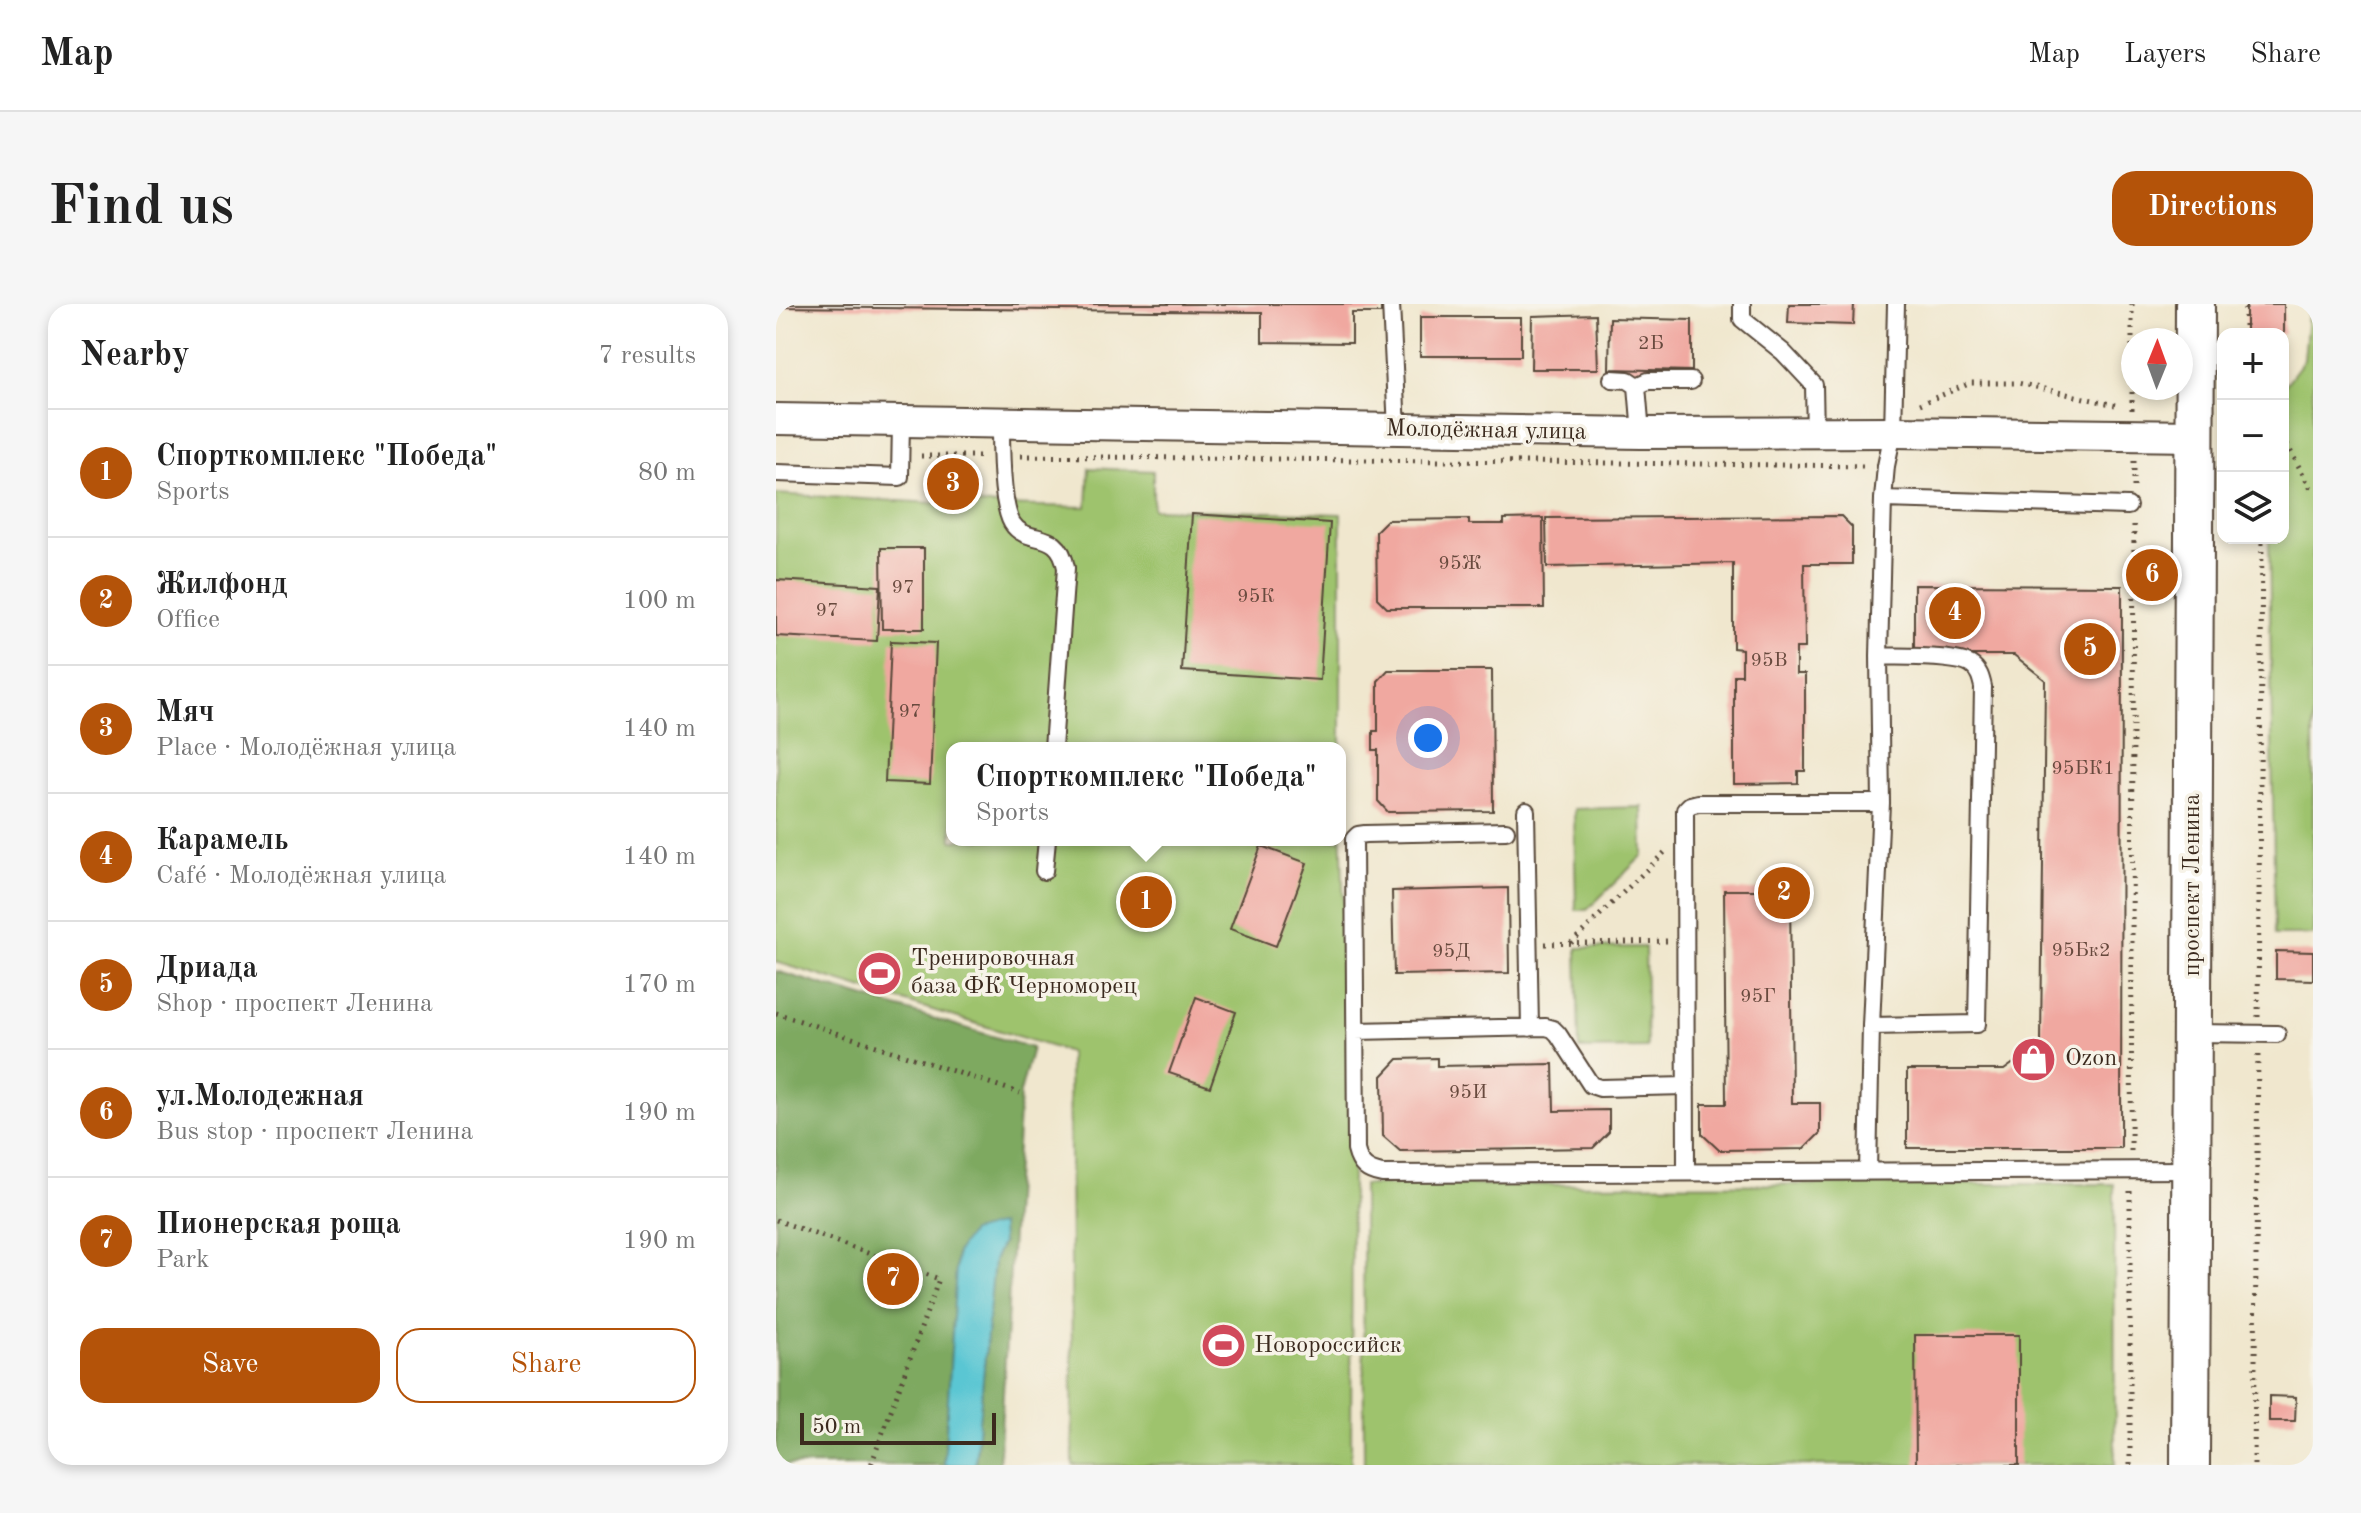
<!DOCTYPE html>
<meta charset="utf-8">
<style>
body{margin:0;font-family:"Old Standard TT",serif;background:#f6f6f6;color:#222}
.controls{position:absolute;right:24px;top:24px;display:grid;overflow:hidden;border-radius:16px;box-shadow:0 4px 12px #0003}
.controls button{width:72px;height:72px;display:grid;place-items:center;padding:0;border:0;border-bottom:2px solid #e0e0e0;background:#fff;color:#222;font:40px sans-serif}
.compass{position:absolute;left:1345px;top:24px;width:72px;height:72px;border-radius:50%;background:#fff;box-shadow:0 4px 12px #0003;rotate:1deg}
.scale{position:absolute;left:24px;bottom:20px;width:196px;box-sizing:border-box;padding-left:8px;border:4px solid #3b2a1e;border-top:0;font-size:22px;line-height:28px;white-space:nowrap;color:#3b2a1e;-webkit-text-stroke:6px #f7f3e8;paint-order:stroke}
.you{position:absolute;left:652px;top:434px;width:28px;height:28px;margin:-20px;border:6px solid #fff;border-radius:50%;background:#1a73e8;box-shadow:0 0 0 12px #1a73e833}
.badge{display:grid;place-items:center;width:52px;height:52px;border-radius:50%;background:#b45309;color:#fff;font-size:26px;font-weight:700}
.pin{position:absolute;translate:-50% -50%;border:4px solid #fff;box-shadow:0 2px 8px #0006}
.popup{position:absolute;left:170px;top:438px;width:400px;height:104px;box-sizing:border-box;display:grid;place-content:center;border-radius:16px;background:#fff;filter:drop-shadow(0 2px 6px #0005);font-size:26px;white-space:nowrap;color:#767676}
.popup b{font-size:30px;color:#222}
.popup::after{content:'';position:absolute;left:50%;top:100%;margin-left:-16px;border:16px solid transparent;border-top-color:#fff}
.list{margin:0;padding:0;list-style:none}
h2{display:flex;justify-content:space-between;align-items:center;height:104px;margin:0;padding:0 32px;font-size:34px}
h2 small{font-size:26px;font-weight:400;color:#767676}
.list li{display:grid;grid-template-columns:52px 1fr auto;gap:24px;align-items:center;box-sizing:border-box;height:128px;padding:0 32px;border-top:2px solid #e0e0e0}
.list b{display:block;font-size:30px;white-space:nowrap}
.list p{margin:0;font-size:26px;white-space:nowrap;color:#767676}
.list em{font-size:26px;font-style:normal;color:#767676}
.actions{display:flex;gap:16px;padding:24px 32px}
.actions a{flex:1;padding:18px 0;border:2px solid #b45309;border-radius:24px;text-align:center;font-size:28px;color:#b45309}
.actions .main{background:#b45309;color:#fff}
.icon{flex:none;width:44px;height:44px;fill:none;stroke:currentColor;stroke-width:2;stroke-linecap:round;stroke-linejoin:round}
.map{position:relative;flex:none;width:1537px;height:1161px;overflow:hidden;border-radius:24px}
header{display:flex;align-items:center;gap:48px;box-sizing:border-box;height:112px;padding:0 40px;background:#fff;border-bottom:2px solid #e0e0e0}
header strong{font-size:38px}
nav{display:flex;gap:44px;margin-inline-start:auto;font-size:28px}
.intro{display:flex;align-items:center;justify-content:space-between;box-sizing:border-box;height:192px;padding:0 48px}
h1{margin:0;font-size:56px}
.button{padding:20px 36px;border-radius:24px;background:#b45309;color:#fff;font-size:28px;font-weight:700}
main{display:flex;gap:48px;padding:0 48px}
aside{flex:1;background:#fff;border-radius:24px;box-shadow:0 4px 12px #0003}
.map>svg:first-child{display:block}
.green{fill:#9ec36d;stroke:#6c7646;stroke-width:2;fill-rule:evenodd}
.forest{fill:#7ea960;stroke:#5c6a3f;stroke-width:2}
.water{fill:#5ac6d3;stroke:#4a7878;stroke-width:2}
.building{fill:#f0a8a0}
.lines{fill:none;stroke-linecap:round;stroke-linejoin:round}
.service-casing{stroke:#564638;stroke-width:20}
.minor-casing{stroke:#564638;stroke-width:34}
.tertiary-casing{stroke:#564638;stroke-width:42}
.path{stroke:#564638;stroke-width:5;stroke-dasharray:2 6;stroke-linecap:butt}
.service{stroke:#fff;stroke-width:16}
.minor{stroke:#fff;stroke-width:30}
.tertiary{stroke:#fff;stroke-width:38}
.labels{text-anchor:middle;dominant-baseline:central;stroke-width:7;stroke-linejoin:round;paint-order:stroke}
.number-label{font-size:20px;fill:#684a3e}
.street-label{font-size:24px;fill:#3b2a1e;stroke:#f7f3e8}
.poi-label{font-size:24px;fill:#3b2a1e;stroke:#f7f3e8;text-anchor:start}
</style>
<header>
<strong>Map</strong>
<nav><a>Map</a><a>Layers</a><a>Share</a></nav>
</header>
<div class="intro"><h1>Find us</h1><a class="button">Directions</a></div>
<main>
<aside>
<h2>Nearby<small>7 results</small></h2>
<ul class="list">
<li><span class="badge">1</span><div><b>Спорткомплекс &quot;Победа&quot;</b><p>Sports</p></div><em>80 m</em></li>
<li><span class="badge">2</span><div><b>Жилфонд</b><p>Office</p></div><em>100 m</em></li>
<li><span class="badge">3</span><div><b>Мяч</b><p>Place · Молодёжная улица</p></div><em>140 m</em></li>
<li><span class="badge">4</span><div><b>Карамель</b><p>Café · Молодёжная улица</p></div><em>140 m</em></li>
<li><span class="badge">5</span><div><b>Дриада</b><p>Shop · проспект Ленина</p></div><em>170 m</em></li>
<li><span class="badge">6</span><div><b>ул.Молодежная</b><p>Bus stop · проспект Ленина</p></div><em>190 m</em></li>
<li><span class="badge">7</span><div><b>Пионерская роща</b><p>Park</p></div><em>190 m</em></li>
</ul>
<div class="actions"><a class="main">Save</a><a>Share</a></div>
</aside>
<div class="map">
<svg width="1537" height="1161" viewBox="0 0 1537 1161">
<rect width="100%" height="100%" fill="#f7f3e8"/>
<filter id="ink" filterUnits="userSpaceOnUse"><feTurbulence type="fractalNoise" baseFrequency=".0125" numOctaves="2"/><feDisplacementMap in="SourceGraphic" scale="16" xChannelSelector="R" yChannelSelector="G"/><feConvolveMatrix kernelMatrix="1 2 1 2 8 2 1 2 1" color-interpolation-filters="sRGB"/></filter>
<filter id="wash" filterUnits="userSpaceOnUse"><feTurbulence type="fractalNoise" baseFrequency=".006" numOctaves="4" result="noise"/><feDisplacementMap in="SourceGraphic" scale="32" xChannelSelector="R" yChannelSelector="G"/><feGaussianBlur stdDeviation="1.8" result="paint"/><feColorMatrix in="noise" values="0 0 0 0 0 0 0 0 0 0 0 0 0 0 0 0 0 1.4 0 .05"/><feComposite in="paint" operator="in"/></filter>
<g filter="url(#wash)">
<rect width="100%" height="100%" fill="#f0e7ce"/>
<path class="green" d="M 1533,0 L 1537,0 L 1537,631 L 1499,631 L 1493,234 L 1507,234 L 1507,84 L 1528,56 Z
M 313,164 L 377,167 L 377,205 L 565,210 L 565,517 L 576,862 L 575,1161 L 297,1161 L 293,748 L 0,658 L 0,190 L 175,200 L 311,203 ZM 176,444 L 564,444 L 564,536 L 176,536 Z
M 866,503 L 867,551 L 811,606 L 800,606 L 798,505 Z
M 869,643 L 871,744 L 803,745 L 801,644 Z
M 1338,880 L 1339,1161 L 588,1161 L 587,881 Z"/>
<path class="forest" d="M 0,667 L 256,744 L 244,789 L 223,1161 L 199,1161 L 218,956 L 226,939 L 181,948 L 168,1161 L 0,1161 Z"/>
<path class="water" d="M 225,920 L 226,939 L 218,956 L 199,1161 L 168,1161 L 181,948 L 195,928 Z"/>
<g id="blocks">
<path class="building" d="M 0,0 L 605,0 L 605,9 L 576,9 L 576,39 L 486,38 L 486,8 L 0,3 Z
M 1013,0 L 1078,0 L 1077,21 L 1012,19 Z
M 1470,0 L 1508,0 L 1508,30 L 1470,30 Z
M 820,10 L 822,65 L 755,65 L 756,12 Z
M 644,13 L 745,13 L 745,52 L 644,52 Z
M 834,14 L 916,16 L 916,67 L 833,65 Z
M 416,210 L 554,219 L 544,376 L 406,367 Z
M 1065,212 L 1076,223 L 1076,260 L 1028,260 L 1029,344 L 1020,344 L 1020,370 L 1029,370 L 1029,467 L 1022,467 L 1022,479 L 958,480 L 958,371 L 966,371 L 966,345 L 957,344 L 957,259 L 771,263 L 770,214 Z
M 767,214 L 768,304 L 611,304 L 601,294 L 600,227 L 611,216 L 693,215 L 693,220 L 728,220 L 728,215 Z
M 105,244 L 148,244 L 148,325 L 106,325 Z
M 0,276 L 104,282 L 101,337 L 0,332 Z
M 1138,281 L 1346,282 L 1345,844 L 1131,844 L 1131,766 L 1228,766 L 1265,739 L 1269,376 L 1238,351 L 1138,351 Z
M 115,337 L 160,339 L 154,480 L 109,478 Z
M 612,366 L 716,366 L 717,507 L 612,508 L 602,497 L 602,446 L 597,446 L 597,427 L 602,427 L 602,377 Z
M 485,542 L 531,559 L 500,642 L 454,625 Z
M 732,584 L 733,669 L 618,671 L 616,587 Z
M 948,586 L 1014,586 L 1016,799 L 1044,799 L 1044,829 L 1028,845 L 943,846 L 926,830 L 926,800 L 950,800 Z
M 1500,647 L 1537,648 L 1537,676 L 1500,675 Z
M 420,693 L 460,708 L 434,783 L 393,769 Z
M 661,754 L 661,762 L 777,760 L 778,807 L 833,806 L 833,828 L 817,844 L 624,847 L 607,832 L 606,772 L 622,755 Z
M 1139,1031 L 1243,1031 L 1243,1161 L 1140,1161 Z
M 1493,1092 L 1520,1093 L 1519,1117 L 1493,1117 Z"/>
</g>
</g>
<g filter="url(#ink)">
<use href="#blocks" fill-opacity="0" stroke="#564638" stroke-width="2"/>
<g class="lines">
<defs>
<path id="service" d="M 615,0 L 621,126
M 966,0 L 966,15 L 1007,48 L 1038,81 L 1039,130
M 836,75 L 852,76 L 861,82 L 865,129
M 861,82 L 872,77 L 915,77
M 225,119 C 225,142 225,200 236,219 C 251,243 283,222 290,264 L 277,444
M 0,169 L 124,173 L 125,118
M 1107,195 L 1352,202
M 750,507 L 754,724
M 730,527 L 589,530 L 582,531 L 578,535 L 580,846 C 584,862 591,867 606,870 L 1416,866
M 268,567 L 271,536
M 1095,722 L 1201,720 L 1207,383 C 1205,374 1203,366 1195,361 C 1181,351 1122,353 1103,352 L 1107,195 L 1110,162 L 1117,128 L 1120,0
M 579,727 L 770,723 L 777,725 L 782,730 L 815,781 L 824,784 L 910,782
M 1416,729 L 1501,730
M 910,868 L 909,506 L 914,501 L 922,499 L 1105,499
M 1092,868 L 1095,722 L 1105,499 L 1103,352"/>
<path id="minor" d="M 0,115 L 865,129 L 1117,128 L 1420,132"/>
<path id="tertiary" d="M 1414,1161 L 1419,0"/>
</defs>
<use href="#service" class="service-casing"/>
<use href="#minor" class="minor-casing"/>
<use href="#tertiary" class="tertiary-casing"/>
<path class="path" d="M 1356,0 L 1356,106
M 1469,30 L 1469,0
M 1144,100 L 1195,79 L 1242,79 L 1339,101
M 1507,133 L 1537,189
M 145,152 L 207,152
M 245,152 L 1091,162
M 1358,183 L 1358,157
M 795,639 L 890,547
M 769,640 L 891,637
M 0,709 L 244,789
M 1482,713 L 1486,234
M 1355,847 L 1358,221
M 0,916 L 163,975 L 95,1161
M 1354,1161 L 1354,885
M 1478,1161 L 1482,747"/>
<use href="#service" class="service"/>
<use href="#minor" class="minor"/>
<use href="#tertiary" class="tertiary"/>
</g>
</g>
<defs>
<symbol id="stadium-disc" viewBox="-11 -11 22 22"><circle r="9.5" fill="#d1495b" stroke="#f7f3e8"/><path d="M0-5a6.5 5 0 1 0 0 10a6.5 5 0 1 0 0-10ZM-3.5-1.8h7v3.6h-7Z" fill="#fff"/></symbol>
<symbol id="shop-disc" viewBox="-11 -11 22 22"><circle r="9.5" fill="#d1495b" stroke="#f7f3e8"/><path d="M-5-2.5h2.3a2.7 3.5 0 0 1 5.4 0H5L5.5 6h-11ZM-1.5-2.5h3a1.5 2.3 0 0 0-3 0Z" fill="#fff"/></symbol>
</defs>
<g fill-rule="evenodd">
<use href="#stadium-disc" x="78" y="644" width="51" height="51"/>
<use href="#shop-disc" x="1232" y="730" width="51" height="51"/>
<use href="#stadium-disc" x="422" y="1016" width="51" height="51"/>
</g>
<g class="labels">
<g class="number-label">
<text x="875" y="40">2Б</text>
<text x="684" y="260">95Ж</text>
<text x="127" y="284">97</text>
<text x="480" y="293">95К</text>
<text x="51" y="307">97</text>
<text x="993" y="357">95В</text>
<text x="134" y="408">97</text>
<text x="1307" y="465">95БК1</text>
<text x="1305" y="647">95Бк2</text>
<text x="675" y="648">95Д</text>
<text x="982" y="693">95Г</text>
<text x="692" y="789">95И</text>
</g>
<g class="street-label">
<text transform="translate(710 127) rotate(1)">Молодёжная улица</text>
<text transform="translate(1417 581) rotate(-90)">проспект Ленина</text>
</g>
<g class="poi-label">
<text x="135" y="655">Тренировочная<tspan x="135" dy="28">база ФК Черноморец</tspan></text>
<text x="1289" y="755">Ozon</text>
<text x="478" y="1042">Новороссийск</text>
</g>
</g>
</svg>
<div class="controls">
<button>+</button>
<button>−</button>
<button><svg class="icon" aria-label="layers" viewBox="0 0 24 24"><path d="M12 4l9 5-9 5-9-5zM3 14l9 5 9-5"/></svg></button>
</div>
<svg class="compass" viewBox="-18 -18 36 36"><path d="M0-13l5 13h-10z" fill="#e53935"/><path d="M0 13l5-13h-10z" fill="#767676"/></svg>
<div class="scale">50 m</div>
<div class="you"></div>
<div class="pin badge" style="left:370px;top:598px">1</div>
<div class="popup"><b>Спорткомплекс &quot;Победа&quot;</b>Sports</div>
<div class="pin badge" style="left:1008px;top:589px">2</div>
<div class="pin badge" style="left:177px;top:180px">3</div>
<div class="pin badge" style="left:1179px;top:309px">4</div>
<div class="pin badge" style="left:1314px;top:345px">5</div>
<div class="pin badge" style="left:1376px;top:271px">6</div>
<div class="pin badge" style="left:117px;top:975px">7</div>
</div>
</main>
